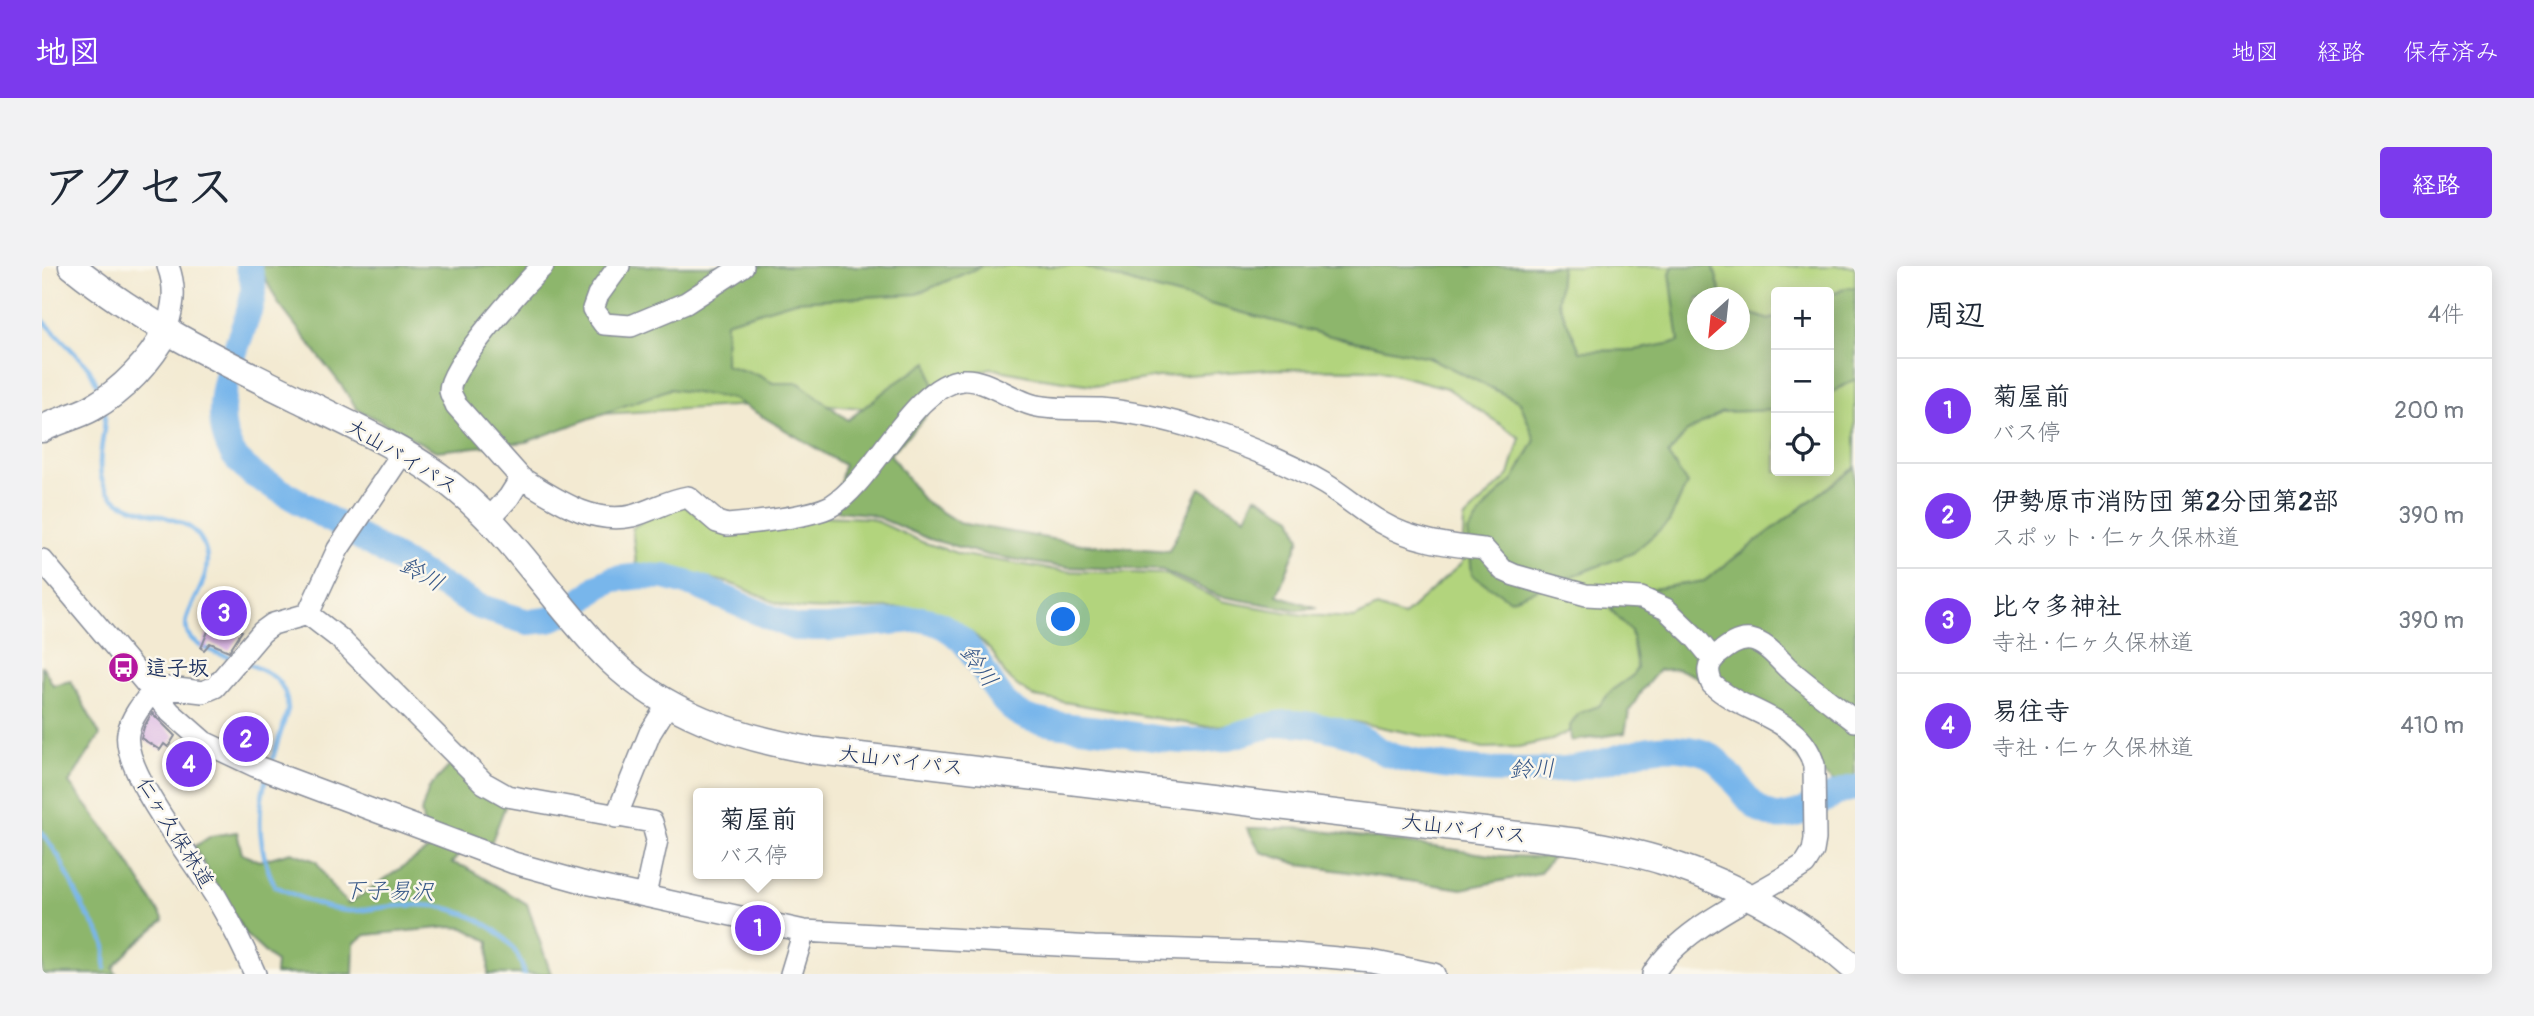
<!DOCTYPE html>
<html lang="ja">
<meta charset="utf-8">
<style>
body{margin:0;font-family:Pangolin,"Klee One",sans-serif;background:#f2f2f3;color:#1f2937}
.controls{position:absolute;right:21px;top:21px;display:grid;overflow:hidden;border-radius:7px;box-shadow:0 4px 18px #0003}
.controls button{width:63px;height:63px;display:grid;place-items:center;padding:0;border:0;border-bottom:2px solid #e0e1e3;background:#fff;color:#1f2937;font:35px sans-serif}
.compass{position:absolute;left:1645px;top:21px;width:63px;height:63px;border-radius:50%;background:#fff;box-shadow:0 4px 18px #0003;rotate:207deg}
.you{position:absolute;left:1022px;top:354px;width:24px;height:24px;margin:-18px;border:5px solid #fff;border-radius:50%;background:#1a73e8;box-shadow:0 0 0 10px #1a73e833}
.badge{display:grid;place-items:center;width:46px;height:46px;border-radius:50%;background:#7c3aed;color:#fff;font-size:23px;font-weight:700}
.pin{position:absolute;translate:-50% -50%;border:4px solid #fff;box-shadow:0 2px 7px #0006}
.popup{position:absolute;left:651px;top:522px;width:130px;height:91px;box-sizing:border-box;display:grid;place-content:center;border-radius:7px;background:#fff;filter:drop-shadow(0 2px 5px #0005);font-size:23px;white-space:nowrap;color:#747a83}
.popup b{font-size:26px;color:#1f2937}
.popup::after{content:'';position:absolute;left:50%;top:100%;margin-left:-14px;border:14px solid transparent;border-top-color:#fff}
.list{margin:0;padding:0;list-style:none}
h2{display:flex;justify-content:space-between;align-items:center;height:91px;margin:0;padding:0 28px;font-size:30px}
h2 small{font-size:23px;font-weight:400;color:#747a83}
.list li{display:grid;grid-template-columns:46px 1fr auto;gap:21px;align-items:center;box-sizing:border-box;height:105px;padding:0 28px;border-top:2px solid #e0e1e3}
.list b{display:block;font-size:26px;white-space:nowrap}
.list p{margin:0;font-size:23px;white-space:nowrap;color:#747a83}
.list em{font-size:23px;font-style:normal;color:#747a83}
.icon{flex:none;width:38px;height:38px;fill:none;stroke:currentColor;stroke-width:2;stroke-linecap:round;stroke-linejoin:round}
.map{position:relative;flex:none;width:1813px;height:708px;overflow:hidden;border-radius:7px}
header{display:flex;align-items:center;gap:42px;box-sizing:border-box;height:98px;padding:0 35px;background:#7c3aed;color:#fff}
header strong{font-size:33px}
nav{display:flex;gap:38px;margin-inline-start:auto;font-size:24px}
.intro{display:flex;align-items:center;justify-content:space-between;box-sizing:border-box;height:168px;padding:0 42px}
h1{margin:0;font-size:49px}
.button{padding:18px 32px;border-radius:7px;background:#7c3aed;color:#fff;font-size:24px;font-weight:700}
main{display:flex;gap:42px;padding:0 42px}
aside{flex:1;background:#fff;border-radius:7px;box-shadow:0 4px 18px #0003}
.map>svg:first-child{display:block}
.green{fill:#b2d47d;stroke:#66826e;stroke-width:2;fill-rule:evenodd}
.forest{fill:#8db66c;stroke:#547265;stroke-width:2}
.lines{fill:none;stroke-linecap:round;stroke-linejoin:round}
.stream{stroke:#78b6eb;stroke-width:4.5}
.river{stroke:#78b6eb;stroke-width:26}
.building{fill:#d8b1e4}
.minor-casing{stroke:#878c98;stroke-width:24}
.major-casing{stroke:#878c98;stroke-width:29}
.minor{stroke:#fff;stroke-width:21}
.major{stroke:#fff;stroke-width:26}
.labels{text-anchor:middle;dominant-baseline:central;stroke-width:5;stroke-linejoin:round;paint-order:stroke}
.street-label{font-size:21px;fill:#1b2f5e;stroke:#fbf7ec}
.poi-label{font-size:21px;font-weight:bold;fill:#1b2f5e;stroke:#fbf7ec;text-anchor:start}
.water-label{font-size:23px;font-style:italic;fill:#375888;stroke:#fbf7ec}
</style>
<header>
<strong>地図</strong>
<nav><a>地図</a><a>経路</a><a>保存済み</a></nav>
</header>
<div class="intro"><h1>アクセス</h1><a class="button">経路</a></div>
<main>
<div class="map">
<svg width="1813" height="708" viewBox="0 0 1813 708">
<rect width="100%" height="100%" fill="#fbf7ec"/>
<filter id="ink" filterUnits="userSpaceOnUse"><feTurbulence type="fractalNoise" baseFrequency=".0143" numOctaves="2"/><feDisplacementMap in="SourceGraphic" scale="14" xChannelSelector="R" yChannelSelector="G"/><feConvolveMatrix kernelMatrix="1 2 1 2 8 2 1 2 1" color-interpolation-filters="sRGB"/></filter>
<filter id="wash" filterUnits="userSpaceOnUse"><feTurbulence type="fractalNoise" baseFrequency=".00686" numOctaves="4" result="noise"/><feDisplacementMap in="SourceGraphic" scale="28" xChannelSelector="R" yChannelSelector="G"/><feGaussianBlur stdDeviation="1.57" result="paint"/><feColorMatrix in="noise" values="0 0 0 0 0 0 0 0 0 0 0 0 0 0 0 0 0 1.4 0 .05"/><feComposite in="paint" operator="in"/></filter>
<g filter="url(#wash)">
<rect width="100%" height="100%" fill="#f3ead2"/>
<path class="green" d="M 485,0 L 1813,0 L 1813,472 L 1652,399 L 1621,390 L 1564,447 L 1510,474 L 1476,481 L 1442,482 L 1313,456 L 1244,449 L 1199,459 L 1160,460 L 993,431 C 982,425 972,419 964,409 C 958,402 956,393 950,386 C 940,375 926,363 913,356 C 864,330 808,349 755,342 C 730,339 706,321 680,315 C 653,309 623,309 595,306 L 590,262 L 624,241 L 639,236 L 661,254 L 779,250 L 828,252 L 880,276 L 921,289 L 1020,305 L 1123,308 L 1180,335 L 1261,349 L 1312,352 L 1335,341 L 1361,350 L 1420,297 L 1422,253 L 1467,209 L 1478,172 L 1405,122 L 1336,104 L 1230,103 L 1115,111 L 1058,120 L 987,110 L 948,102 L 830,143 L 757,136 L 395,158 ZM 1734,26 L 1787,26 L 1787,205 L 1734,205 ZM 1656,32 L 1698,32 L 1698,74 L 1656,74 Z"/>
<path class="forest" d="M 217,0 L 940,0 L 875,28 L 753,35 L 684,56 L 683,99 L 716,109 L 731,117 L 757,117 L 806,154 L 849,120 L 886,96 L 892,123 L 882,153 L 848,188 L 881,234 L 917,257 L 1039,278 L 1127,285 L 1158,222 L 1204,251 L 1214,230 L 1250,251 L 1258,273 L 1235,329 L 1275,342 L 1255,344 L 1177,330 L 1120,304 L 1019,301 L 945,289 L 887,273 L 828,248 L 795,245 L 796,226 L 802,199 L 691,133 L 628,123 L 484,176 L 394,185 L 315,143 L 300,120 L 236,37 Z
M 1041,0 L 1519,0 L 1516,36 L 1538,85 L 1593,84 L 1637,76 L 1628,7 L 1631,0 L 1673,0 L 1672,2 L 1680,31 L 1656,32 L 1656,74 L 1698,74 L 1698,43 L 1727,54 L 1734,51 L 1734,144 L 1680,146 L 1644,167 L 1626,189 L 1645,218 L 1627,256 L 1591,287 L 1468,334 L 1430,309 L 1426,266 L 1446,238 L 1472,213 L 1493,174 L 1478,136 L 1386,91 L 1284,69 L 1097,19 Z
M 1803,22 L 1813,22 L 1813,113 L 1787,128 L 1787,29 Z
M 1813,201 L 1813,528 L 1759,495 L 1699,430 L 1636,403 L 1617,404 L 1600,424 L 1587,446 L 1583,467 L 1529,475 L 1528,460 L 1537,447 L 1557,440 L 1570,424 L 1590,410 L 1595,402 L 1589,365 L 1568,343 L 1579,328 L 1662,315 Z
M 0,399 L 11,419 L 29,415 L 58,469 L 27,517 L 74,577 L 122,654 L 89,682 L 71,702 L 74,708 L 0,708 Z
M 412,495 L 464,538 L 449,577 L 431,571 L 410,597 L 423,601 L 485,638 L 509,708 L 446,708 L 447,675 L 422,662 L 409,661 L 324,669 L 312,677 L 311,708 L 233,708 L 234,697 L 204,669 L 152,581 L 169,570 L 195,566 L 200,588 L 217,595 L 249,586 L 274,595 L 290,621 L 306,638 L 387,583 L 379,546 L 387,522 Z
M 1205,562 L 1259,562 L 1456,590 L 1511,591 L 1497,607 L 1420,623 L 1259,599 L 1219,586 Z"/>
<g class="lines">
<path class="stream" d="M 0,53 L 47,102 L 59,127
M 63,146 C 64,167 55,189 59,210 C 70,262 152,233 164,286 C 174,335 98,368 191,392
M 202,396 C 228,407 244,412 246,443 L 229,498
M 225,509 C 214,546 216,586 233,620 C 257,631 282,644 309,645 C 325,645 341,640 357,640 C 369,639 382,639 394,640 C 431,646 475,669 482,708
M 0,566 L 17,591 L 43,645 L 58,668 L 63,679 L 63,702"/>
<path class="river" d="M 206,0 C 216,21 210,36 203,57 C 189,97 166,147 191,188 C 195,195 204,201 210,208 L 435,340 L 486,356 L 506,354 L 529,344 L 557,320 L 571,313 L 601,310 L 623,311 L 655,320 L 753,362 L 786,362 L 880,353 C 944,365 940,439 989,453 C 1013,460 1037,460 1062,464 C 1100,470 1138,479 1177,473 C 1201,469 1224,457 1249,457 C 1267,457 1300,465 1316,471 C 1326,475 1334,483 1343,487 C 1377,499 1438,506 1474,505 C 1494,505 1517,505 1537,501 C 1577,495 1602,476 1645,483 C 1653,484 1665,487 1670,491 C 1697,509 1706,555 1745,550 C 1770,547 1789,524 1813,522"/>
</g>
<g id="blocks">
<path class="building" d="M 181,338 L 192,346 L 183,358 L 200,365 L 187,385 L 168,377 L 162,384 L 159,382 L 174,346 Z
M 110,447 L 133,470 L 126,481 L 122,478 L 118,484 L 99,472 L 102,461 Z"/>
</g>
</g>
<g filter="url(#ink)">
<use href="#blocks" fill-opacity="0" stroke="#878c98" stroke-width="2"/>
<g class="lines">
<defs>
<path id="minor" d="M 577,0 L 556,29 L 551,43 L 562,58 L 589,60 L 644,37 L 701,0
M 124,65 C 131,41 135,24 126,0
M 479,212 C 513,232 548,259 590,250 C 609,245 626,234 646,231 L 675,256 L 685,259 C 710,257 768,251 789,240 C 832,215 870,119 921,114 C 944,112 972,136 995,140 C 1016,144 1038,142 1059,143 C 1098,147 1136,155 1172,169 C 1209,182 1249,198 1283,218 C 1303,230 1320,246 1340,257 C 1370,275 1408,279 1442,283 L 1461,304 L 1472,309 L 1544,329 L 1599,332 L 1624,343 L 1653,371 L 1671,393
M 448,252 L 467,231 L 479,212 L 414,139 C 413,135 408,129 408,124 C 406,102 483,17 501,0
M 0,294 L 128,446 L 162,476 L 213,500 L 472,597 L 544,617 L 762,665 L 1052,681 L 1240,687 L 1329,695 L 1392,708
M 266,348 L 297,372 L 442,517 L 465,530 L 610,556 L 615,574 L 603,629
M 574,551 L 608,467 L 626,438
M 213,708 C 202,682 188,655 174,631 C 153,596 79,505 86,467 C 89,451 101,437 111,425 L 126,422 L 161,426 L 173,421 L 220,366 L 231,358 L 266,348 L 296,283 L 361,186
M 749,708 L 762,665
M 1611,708 C 1642,658 1715,631 1763,598 L 1771,585 L 1773,573 L 1772,499 C 1758,450 1703,449 1670,418 C 1665,406 1665,398 1675,389 C 1685,381 1696,372 1709,374 C 1725,377 1737,394 1748,404 C 1769,422 1791,438 1813,455"/>
<path id="major" d="M 30,0 C 103,59 183,97 267,138 C 311,160 356,180 396,209 C 467,259 508,335 568,394 C 623,447 694,471 768,484 L 1536,576 C 1564,581 1593,586 1620,595 C 1691,617 1758,654 1813,703
M 0,163 C 16,154 34,151 50,142 C 80,125 109,95 124,65"/>
</defs>
<use href="#minor" class="minor-casing"/>
<use href="#major" class="major-casing"/>
<use href="#minor" class="minor"/>
<use href="#major" class="major"/>
</g>
</g>
<defs>
<symbol id="bus-disc" viewBox="-11 -11 22 22"><circle r="9.5" fill="#b5179e" stroke="#fbf7ec"/><path d="M-5-6H5V4H4V6H2V4H-2V6H-4V4H-5ZM-3.5-4V0h7V-4ZM-3.5 1.2v1.5H-2V1.2ZM2 1.2v1.5H3.5V1.2Z" fill="#fff"/></symbol>
</defs>
<g fill-rule="evenodd">
<use href="#bus-disc" x="64" y="384" width="35" height="35"/>
</g>
<g class="labels">
<g class="street-label">
<text transform="translate(360 191) rotate(31)">大山バイパス</text>
<text transform="translate(859 495) rotate(7)">大山バイパス</text>
<text transform="translate(1422 563) rotate(7)">大山バイパス</text>
<text transform="translate(133 567) rotate(58)">仁ヶ久保林道</text>
</g>
<g class="poi-label">
<text x="104" y="402">這子坂</text>
</g>
<g class="water-label">
<text transform="translate(380 308) rotate(30)">鈴川</text>
<text transform="translate(937 400) rotate(54)">鈴川</text>
<text transform="translate(1490 503) rotate(-2)">鈴川</text>
<text transform="translate(346 625) rotate(1)">下子易沢</text>
</g>
</g>
</svg>
<div class="controls">
<button>+</button>
<button>−</button>
<button><svg class="icon" aria-label="locate" viewBox="0 0 24 24"><circle cx="12" cy="12" r="6"/><path d="M12 2v4M12 18v4M2 12h4M18 12h4"/></svg></button>
</div>
<svg class="compass" viewBox="-18 -18 36 36"><path d="M0-13l5 13h-10z" fill="#e53935"/><path d="M0 13l5-13h-10z" fill="#747a83"/></svg>
<div class="you"></div>
<div class="pin badge" style="left:716px;top:662px">1</div>
<div class="popup"><b>菊屋前</b>バス停</div>
<div class="pin badge" style="left:204px;top:473px">2</div>
<div class="pin badge" style="left:182px;top:347px">3</div>
<div class="pin badge" style="left:147px;top:498px">4</div>
</div>
<aside>
<h2>周辺<small>4件</small></h2>
<ul class="list">
<li><span class="badge">1</span><div><b>菊屋前</b><p>バス停</p></div><em>200 m</em></li>
<li><span class="badge">2</span><div><b>伊勢原市消防団 第2分団第2部</b><p>スポット · 仁ヶ久保林道</p></div><em>390 m</em></li>
<li><span class="badge">3</span><div><b>比々多神社</b><p>寺社 · 仁ヶ久保林道</p></div><em>390 m</em></li>
<li><span class="badge">4</span><div><b>易往寺</b><p>寺社 · 仁ヶ久保林道</p></div><em>410 m</em></li>
</ul>
</aside>
</main>
